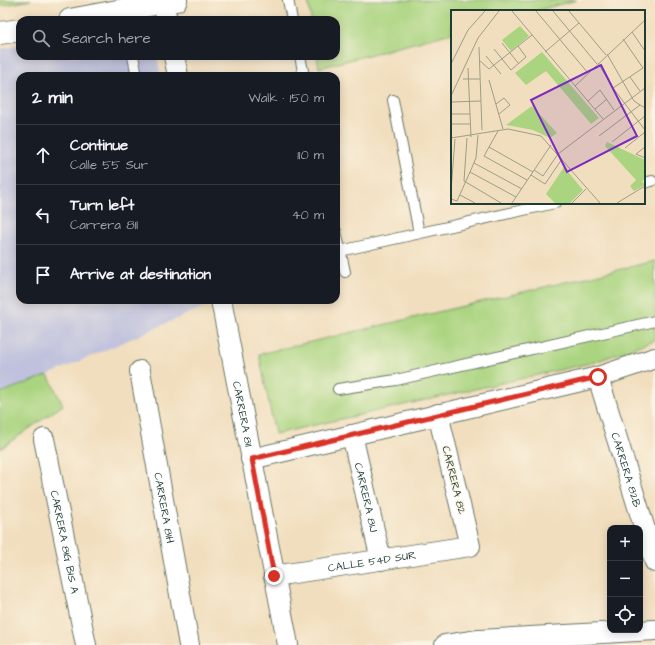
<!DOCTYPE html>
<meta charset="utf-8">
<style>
body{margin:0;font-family:"Architects Daughter",sans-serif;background:#242831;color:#f1f3f6}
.controls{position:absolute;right:12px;bottom:12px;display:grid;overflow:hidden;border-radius:8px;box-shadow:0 2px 10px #0003}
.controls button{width:36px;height:36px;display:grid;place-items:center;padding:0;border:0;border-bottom:1px solid #363941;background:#171b24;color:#f1f3f6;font:20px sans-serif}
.stop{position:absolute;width:12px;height:12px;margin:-9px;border:3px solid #d93025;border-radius:50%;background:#fff}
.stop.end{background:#d93025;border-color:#fff;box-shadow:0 1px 4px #0008}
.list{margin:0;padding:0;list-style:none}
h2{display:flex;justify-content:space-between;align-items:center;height:52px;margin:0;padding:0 16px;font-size:17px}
h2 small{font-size:13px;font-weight:400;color:#9ea1a6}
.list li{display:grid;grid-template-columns:26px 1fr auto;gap:12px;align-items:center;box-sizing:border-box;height:60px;padding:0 16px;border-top:1px solid #363941}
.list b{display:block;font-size:15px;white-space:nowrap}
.list p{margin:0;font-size:13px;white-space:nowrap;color:#9ea1a6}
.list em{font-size:13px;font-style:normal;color:#9ea1a6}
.icon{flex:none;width:22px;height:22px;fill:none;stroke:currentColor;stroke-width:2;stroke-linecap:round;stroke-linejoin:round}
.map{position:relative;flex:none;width:655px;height:645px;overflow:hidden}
.search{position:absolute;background:#171b24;box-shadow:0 2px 10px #0003;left:16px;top:16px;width:324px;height:44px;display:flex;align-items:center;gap:10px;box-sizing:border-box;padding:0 14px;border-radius:12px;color:#9ea1a6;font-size:15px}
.panel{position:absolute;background:#171b24;box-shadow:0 2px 10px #0003;left:16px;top:72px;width:324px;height:232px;border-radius:12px}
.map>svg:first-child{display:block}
.industrial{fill:#c0c2dd}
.green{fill:#aad480;stroke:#64885a}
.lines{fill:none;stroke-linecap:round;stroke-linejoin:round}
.service-casing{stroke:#687564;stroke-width:12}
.minor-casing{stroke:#687564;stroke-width:22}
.tertiary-casing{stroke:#687564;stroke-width:24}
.service{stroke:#fff;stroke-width:10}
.minor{stroke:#fff;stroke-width:20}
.tertiary{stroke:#fff;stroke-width:22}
.route{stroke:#d93025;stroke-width:5}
.labels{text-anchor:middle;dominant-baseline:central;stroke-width:3;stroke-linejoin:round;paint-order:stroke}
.street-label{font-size:11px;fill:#1f3d34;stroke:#fcf5e5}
.inset-road{fill:none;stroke:#9d9e87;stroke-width:1}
.view{fill:#7b2cbf;fill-opacity:0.15;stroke:#7b2cbf;stroke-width:2}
.inset-edge{fill:none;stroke:#1f3d34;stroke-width:2}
</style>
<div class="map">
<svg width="655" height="645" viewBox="0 0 655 645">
<rect width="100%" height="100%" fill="#fcf5e5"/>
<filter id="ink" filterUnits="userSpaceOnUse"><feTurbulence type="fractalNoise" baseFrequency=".025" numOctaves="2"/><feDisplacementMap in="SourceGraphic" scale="8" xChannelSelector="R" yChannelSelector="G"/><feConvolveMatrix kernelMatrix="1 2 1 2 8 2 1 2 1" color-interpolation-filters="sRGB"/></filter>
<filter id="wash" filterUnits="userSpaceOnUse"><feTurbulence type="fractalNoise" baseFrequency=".012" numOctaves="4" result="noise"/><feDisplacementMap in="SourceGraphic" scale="16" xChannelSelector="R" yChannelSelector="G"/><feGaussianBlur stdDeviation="0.9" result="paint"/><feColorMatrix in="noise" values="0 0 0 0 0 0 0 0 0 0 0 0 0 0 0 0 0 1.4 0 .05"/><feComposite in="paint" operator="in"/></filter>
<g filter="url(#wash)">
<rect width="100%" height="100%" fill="#f1debe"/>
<path class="industrial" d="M 20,46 L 20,56 L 157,56 L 161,76 L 20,76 L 20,300 L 205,300 L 206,306 L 48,375 L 0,393 L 0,49 Z"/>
<path class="green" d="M 0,0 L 31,0 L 0,6 Z
M 308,0 L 577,0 L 535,11 L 452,11 L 452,33 L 319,68 L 317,56 L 336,56 L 336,20 L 311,20 Z
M 655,261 L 655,340 L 595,362 L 275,434 L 259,354 Z
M 48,375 L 63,405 L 0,449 L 0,393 Z"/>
</g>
<g filter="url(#ink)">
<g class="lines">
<defs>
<path id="service" d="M 288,0 L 292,20
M 133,56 L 137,76
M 300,56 L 304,76
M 393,100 L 419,233
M 644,183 L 652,181
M 336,231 L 345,272
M 340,251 L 555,203
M 338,389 L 396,380 L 655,321"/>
<g id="minor">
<path d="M 162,0 L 163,3 L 167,20"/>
<path d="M 174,56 L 178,76"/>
<path id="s1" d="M 221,300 L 288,645"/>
<path id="s2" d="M 140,371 L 189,645"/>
<path id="s3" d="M 598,377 L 655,562"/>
<path id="s4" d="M 352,435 L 381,560"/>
<path id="s5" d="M 44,439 L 86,645"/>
<path d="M 251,459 L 598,377 L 655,358"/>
<path id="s6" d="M 274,576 L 470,546 L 438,414"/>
<path d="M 445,645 L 479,640 L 655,630"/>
</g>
<path id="tertiary" d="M 70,20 L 176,0
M 0,33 L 20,30"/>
</defs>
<use href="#service" class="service-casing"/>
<use href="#minor" class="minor-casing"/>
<use href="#tertiary" class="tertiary-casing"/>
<use href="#service" class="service"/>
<use href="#minor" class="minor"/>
<use href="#tertiary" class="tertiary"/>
</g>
</g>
<g class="lines" filter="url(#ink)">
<path class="route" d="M 274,576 L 252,459 L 598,377"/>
</g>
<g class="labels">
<g class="street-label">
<text stroke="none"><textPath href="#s1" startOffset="116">CARRERA 81I</textPath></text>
<text stroke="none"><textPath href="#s3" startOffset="97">CARRERA 82B</textPath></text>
<text transform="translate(454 480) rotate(76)">CARRERA 82</text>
<text stroke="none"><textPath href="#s4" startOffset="64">CARRERA 81J</textPath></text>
<text stroke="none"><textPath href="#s2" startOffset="139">CARRERA 81H</textPath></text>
<text stroke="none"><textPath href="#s5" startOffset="105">CARRERA 81G BIS A</textPath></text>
<text stroke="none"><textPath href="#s6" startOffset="99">CALLE 54D SUR</textPath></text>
</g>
</g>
<g transform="translate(451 10)">
<rect width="194" height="194" fill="#f1debe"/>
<path d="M 69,16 L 78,26 L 60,41 L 51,30 ZM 91,42 L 148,108 L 140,114 L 95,61 L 75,75 L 64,63 ZM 81,96 L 106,123 L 99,128 L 82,120 L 55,115 ZM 156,132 L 194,150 L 194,169 L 191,171 L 194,175 L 183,181 L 179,176 L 185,170 L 154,136 ZM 113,157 L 132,180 L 119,193 L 104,193 L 95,184 Z" fill="#aad480"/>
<path class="inset-road" d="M 61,1 L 152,109M 85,1 L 137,63M 102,1 L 146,54M 118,1 L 155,45M 181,22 L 194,41M 51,33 L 68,54M 28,37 L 31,120M 43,39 L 60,60 L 75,47 L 67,36M 94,42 L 128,13M 156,44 L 183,91 L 194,98M 35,46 L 50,64M 28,50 L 38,59 L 81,25M 147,53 L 162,78 L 194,120M 0,54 L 17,20 L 34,1M 17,58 L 20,127M 179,67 L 189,81M 12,69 L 29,69M 38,70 L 52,119M 124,76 L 194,10M 162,78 L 192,58 L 172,29M 0,86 L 27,28 L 48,1M 137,91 L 149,80 L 163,100M 1,92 L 30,91M 45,94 L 53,88 L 59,95 L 48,104M 144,99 L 156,89M 0,104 L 19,104M 0,114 L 19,114M 47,121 L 33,146 L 76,170M 148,126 L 189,95M 0,128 L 57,119 L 90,126 L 149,193M 16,128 L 13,171 L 50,193M 161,132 L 194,106M 38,137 L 82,162M 194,137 L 185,144 L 194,148M 174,138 L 194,122M 23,153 L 71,179M 83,160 L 92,166 L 107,144 L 194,78M 19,162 L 65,187M 80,165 L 94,174 L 111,149M 0,181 L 4,129M 9,185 L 24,193M 0,189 L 6,191 L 19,162 L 25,148 L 27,125M 61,193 L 100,135M 121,193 L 135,179M 166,193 L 194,176"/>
<path class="view" d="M 150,55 L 186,126 L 116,162 L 80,90 Z"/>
<rect width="194" height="194" class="inset-edge"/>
</g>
</svg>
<div class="controls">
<button>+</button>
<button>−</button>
<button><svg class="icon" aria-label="locate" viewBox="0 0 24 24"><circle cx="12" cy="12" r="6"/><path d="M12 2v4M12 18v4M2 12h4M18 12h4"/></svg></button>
</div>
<div class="stop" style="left:598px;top:377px"></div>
<div class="stop end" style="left:274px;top:576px"></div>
<div class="search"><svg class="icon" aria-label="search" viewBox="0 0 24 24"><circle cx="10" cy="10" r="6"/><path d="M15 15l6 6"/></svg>Search here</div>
<section class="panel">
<h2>2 min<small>Walk · 150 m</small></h2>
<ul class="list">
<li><svg class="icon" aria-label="ahead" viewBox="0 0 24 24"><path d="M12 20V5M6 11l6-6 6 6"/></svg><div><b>Continue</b><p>Calle 55 Sur</p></div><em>110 m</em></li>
<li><svg class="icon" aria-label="left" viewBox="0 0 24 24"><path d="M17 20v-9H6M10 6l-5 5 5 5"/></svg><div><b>Turn left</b><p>Carrera 81I</p></div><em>40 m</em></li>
<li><svg class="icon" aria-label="arrive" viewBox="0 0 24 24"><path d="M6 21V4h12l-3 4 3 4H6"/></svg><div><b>Arrive at destination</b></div></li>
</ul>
</section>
</div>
